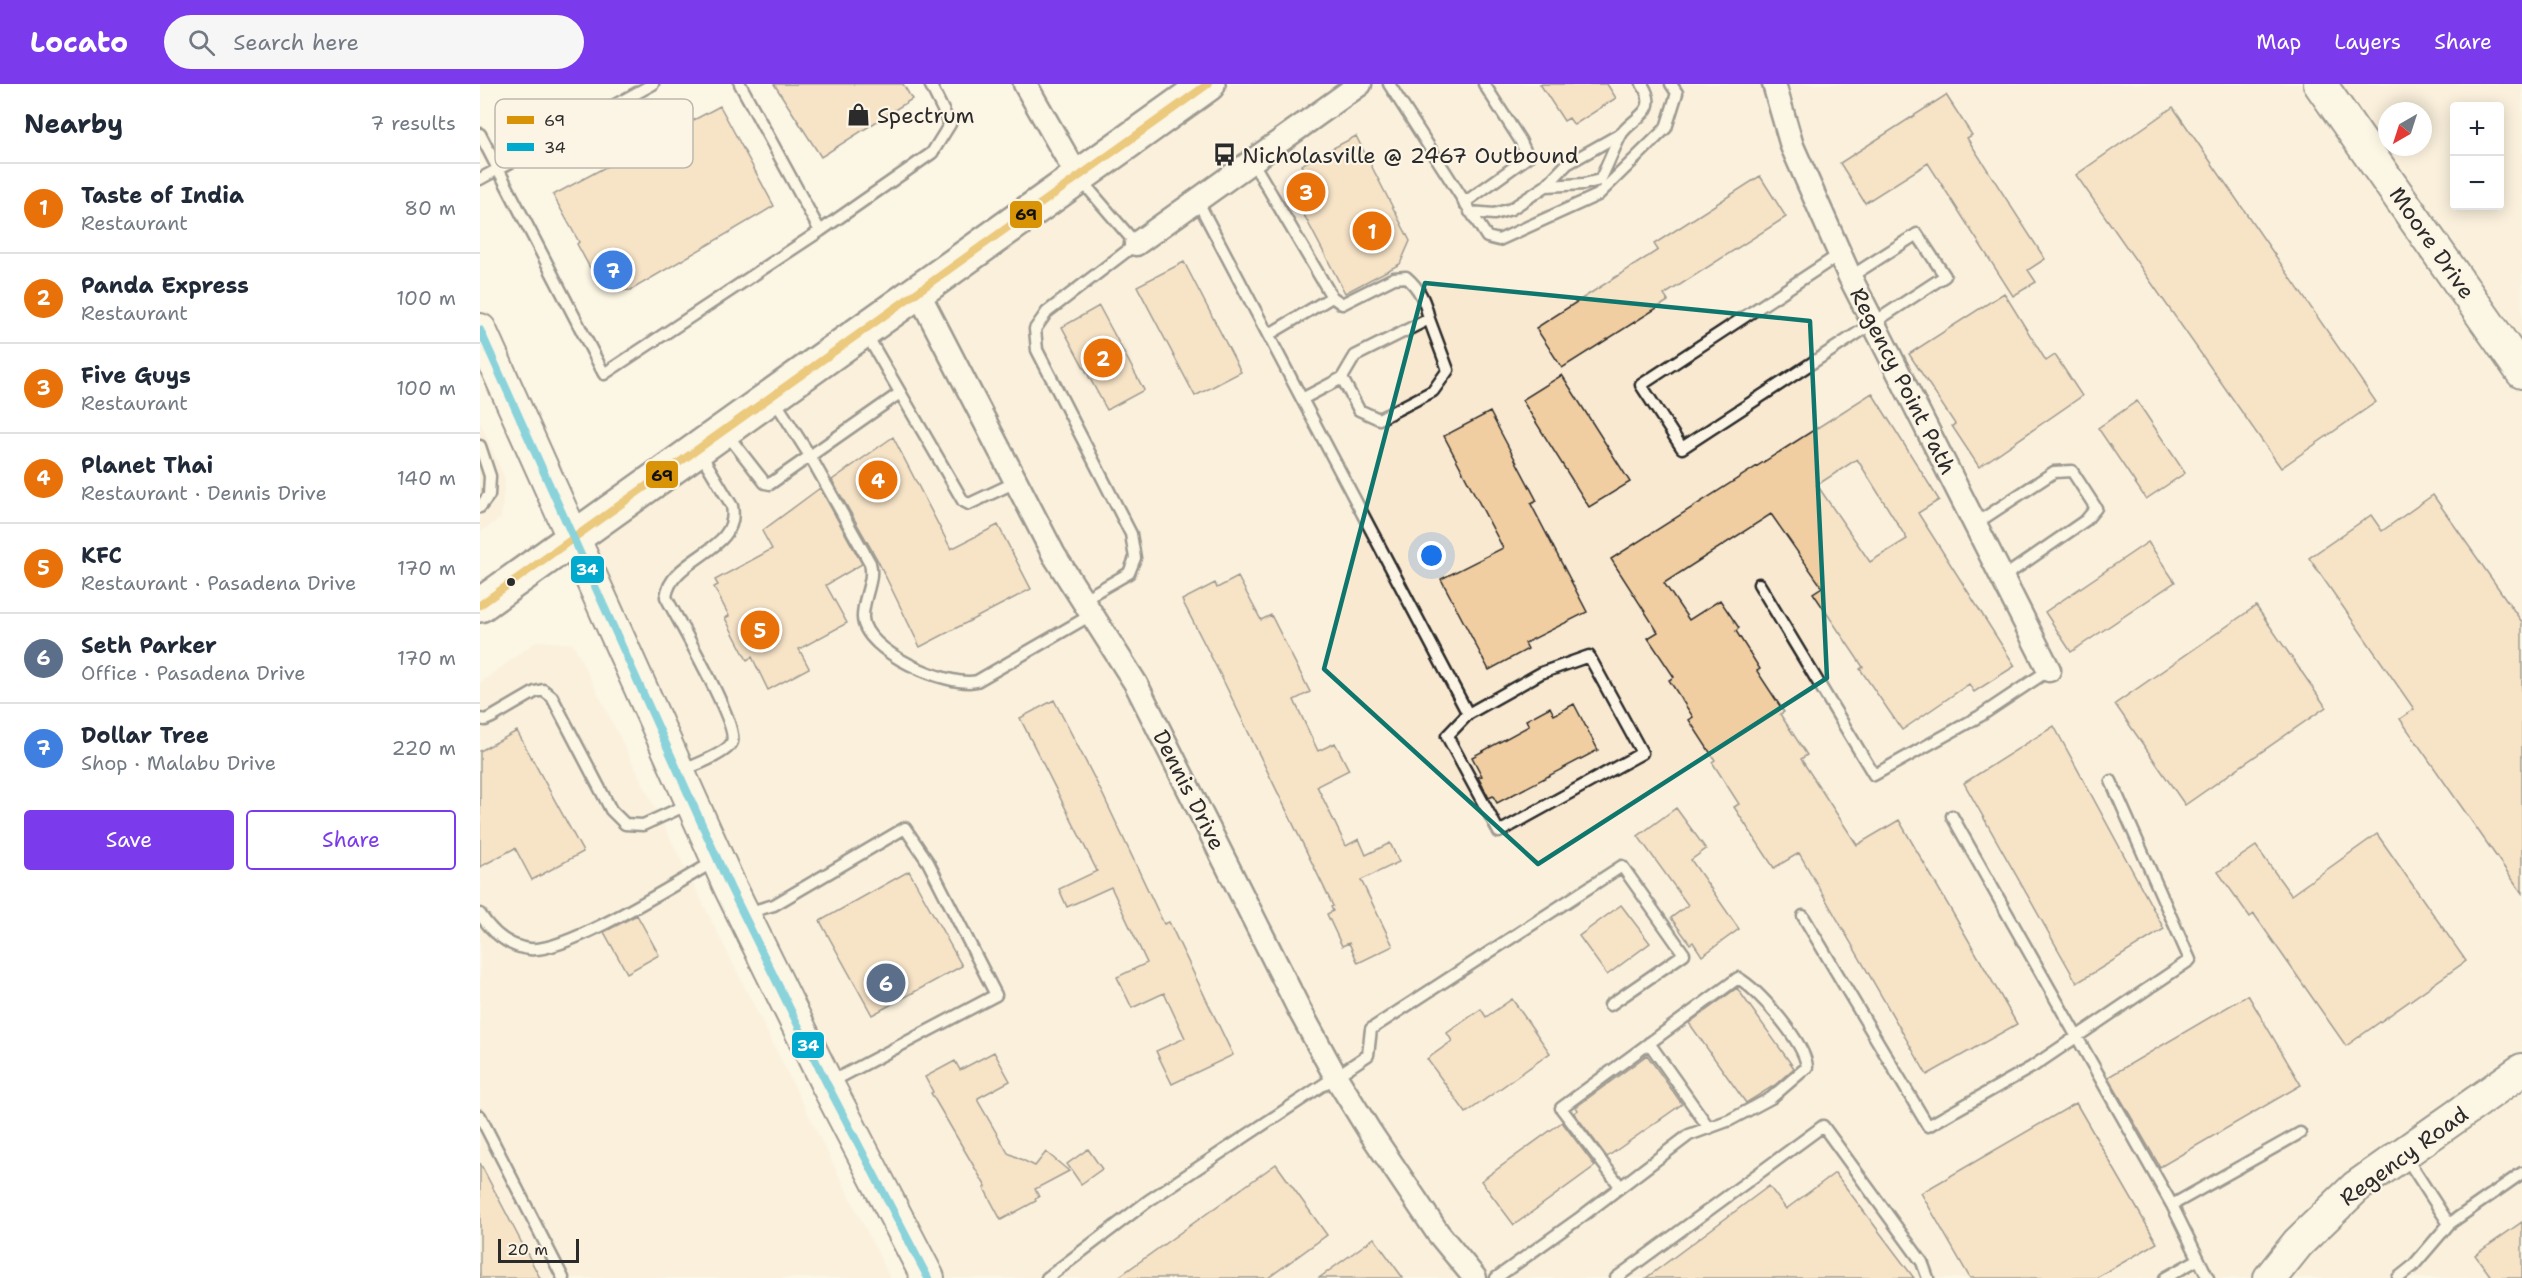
<!DOCTYPE html>
<meta charset="utf-8">
<style>
body{margin:0;font-family:"Shantell Sans",sans-serif;background:#f6f6f7;color:#1f2937}
.controls{position:absolute;right:18px;top:18px;display:grid;overflow:hidden;border-radius:6px;box-shadow:0 3px 15px #0003}
.controls button{width:54px;height:54px;display:grid;place-items:center;padding:0;border:0;border-bottom:2px solid #e0e1e3;background:#fff;color:#1f2937;font:30px sans-serif}
.compass{position:absolute;left:1898px;top:18px;width:54px;height:54px;border-radius:50%;background:#fff;box-shadow:0 3px 15px #0003;rotate:219deg}
.scale{position:absolute;left:18px;bottom:15px;width:81px;box-sizing:border-box;padding-left:6px;border:3px solid #2b2b2b;border-top:0;font-size:16px;line-height:21px;white-space:nowrap;color:#2b2b2b;-webkit-text-stroke:4px #fcf5e5;paint-order:stroke}
.you{position:absolute;left:952px;top:472px;width:21px;height:21px;margin:-15px;border:4px solid #fff;border-radius:50%;background:#1a73e8;box-shadow:0 0 0 9px #1a73e833}
.badge{display:grid;place-items:center;width:39px;height:39px;border-radius:50%;background:#7c3aed;color:#fff;font-size:20px;font-weight:700}
.pin{position:absolute;translate:-50% -50%;border:3px solid #fff;box-shadow:0 2px 6px #0006}
.list{margin:0;padding:0;list-style:none}
h2{display:flex;justify-content:space-between;align-items:center;height:78px;margin:0;padding:0 24px;font-size:26px}
h2 small{font-size:20px;font-weight:400;color:#747a83}
.list li{display:grid;grid-template-columns:39px 1fr auto;gap:18px;align-items:center;box-sizing:border-box;height:90px;padding:0 24px;border-top:2px solid #e0e1e3}
.list b{display:block;font-size:22px;white-space:nowrap}
.list p{margin:0;font-size:20px;white-space:nowrap;color:#747a83}
.list em{font-size:20px;font-style:normal;color:#747a83}
.actions{display:flex;gap:12px;padding:18px 24px}
.actions a{flex:1;padding:14px 0;border:2px solid #7c3aed;border-radius:6px;text-align:center;font-size:21px;color:#7c3aed}
.actions .main{background:#7c3aed;color:#fff}
.icon{flex:none;width:33px;height:33px;fill:none;stroke:currentColor;stroke-width:2;stroke-linecap:round;stroke-linejoin:round}
.map{position:relative;flex:none;width:2042px;height:1194px;overflow:hidden}
header{display:flex;align-items:center;gap:36px;box-sizing:border-box;height:84px;padding:0 30px;background:#7c3aed;color:#fff}
header strong{font-size:28px}
nav{display:flex;gap:33px;margin-inline-start:auto;font-size:21px}
.search{width:420px;height:54px;background:#f6f6f7;display:flex;align-items:center;gap:15px;box-sizing:border-box;padding:0 21px;border-radius:33px;color:#747a83;font-size:22px}
main{display:flex}
aside{flex:1;background:#fff}
.map>svg:first-child{display:block}
.built{fill:#f9e9d1;fill-rule:evenodd}
.building{fill:#f1cea2;stroke:#2b2b2b;stroke-width:1.5;fill-rule:evenodd}
.lines{fill:none;stroke-linecap:round;stroke-linejoin:round}
.lane-casing{stroke:#2b2b2b;stroke-width:15}
.street-casing{stroke:#2b2b2b;stroke-width:27}
.secondary-casing{stroke:#2b2b2b;stroke-width:36}
.primary-casing{stroke:#2b2b2b;stroke-width:38}
.lane{stroke:#fcf5e5;stroke-width:10}
.street{stroke:#fcf5e5;stroke-width:22}
.secondary{stroke:#fcf5e5;stroke-width:32}
.primary{stroke:#fcf5e5;stroke-width:33}
.bus-1-casing{stroke:#fcf5e5;stroke-width:12}
.bus-2-casing{stroke:#fcf5e5;stroke-width:12}
.bus-1{stroke:#d89406;stroke-width:8}
.bus-2{stroke:#00a9ce;stroke-width:8}
.marked{fill:none;stroke:#0f766e;stroke-width:4.5;stroke-linejoin:round}
.bus-dot{fill:#2b2b2b;stroke:#fcf5e5;stroke-width:2}
.labels{text-anchor:middle;dominant-baseline:central;stroke-width:4.5;stroke-linejoin:round;paint-order:stroke}
.poi-label{font-size:22px;fill:#2b2b2b;stroke:#fcf5e5;text-anchor:start}
.street-label{font-size:22px;fill:#2b2b2b;stroke:#fcf5e5}
.key{fill:#fcf5e5;stroke:#bdb8ad;stroke-width:1.5}
.key-label{font-size:16px;fill:#2b2b2b}
.line-badge{stroke:#fcf5e5;stroke-width:2}
.badge-label{font-size:16px;text-anchor:middle;font-weight:bold;fill:#fff}
.pale-badge-label{font-size:16px;text-anchor:middle;font-weight:bold;fill:#111}
</style>
<header>
<strong>Locato</strong>
<div class="search"><svg class="icon" aria-label="search" viewBox="0 0 24 24"><circle cx="10" cy="10" r="6"/><path d="M15 15l6 6"/></svg>Search here</div>
<nav><a>Map</a><a>Layers</a><a>Share</a></nav>
</header>
<main>
<aside>
<h2>Nearby<small>7 results</small></h2>
<ul class="list">
<li><span class="badge" style="background:#e8710a">1</span><div><b>Taste of India</b><p>Restaurant</p></div><em>80 m</em></li>
<li><span class="badge" style="background:#e8710a">2</span><div><b>Panda Express</b><p>Restaurant</p></div><em>100 m</em></li>
<li><span class="badge" style="background:#e8710a">3</span><div><b>Five Guys</b><p>Restaurant</p></div><em>100 m</em></li>
<li><span class="badge" style="background:#e8710a">4</span><div><b>Planet Thai</b><p>Restaurant · Dennis Drive</p></div><em>140 m</em></li>
<li><span class="badge" style="background:#e8710a">5</span><div><b>KFC</b><p>Restaurant · Pasadena Drive</p></div><em>170 m</em></li>
<li><span class="badge" style="background:#5c6f8a">6</span><div><b>Seth Parker</b><p>Office · Pasadena Drive</p></div><em>170 m</em></li>
<li><span class="badge" style="background:#3f7fe0">7</span><div><b>Dollar Tree</b><p>Shop · Malabu Drive</p></div><em>220 m</em></li>
</ul>
<div class="actions"><a class="main">Save</a><a>Share</a></div>
</aside>
<div class="map">
<svg width="2042" height="1194" viewBox="0 0 2042 1194">
<rect width="100%" height="100%" fill="#fcf5e5"/>
<filter id="ink" filterUnits="userSpaceOnUse"><feTurbulence type="fractalNoise" baseFrequency=".0167" numOctaves="2"/><feDisplacementMap in="SourceGraphic" scale="12" xChannelSelector="R" yChannelSelector="G"/><feConvolveMatrix kernelMatrix="1 2 1 2 8 2 1 2 1" color-interpolation-filters="sRGB"/></filter>
<g filter="url(#ink)">
<path class="built" d="M 729,0 L 2042,0 L 2042,1194 L 448,1194 L 93,455 ZM 1974,22 L 2020,22 L 2020,122 L 1974,122 ZM 1907,27 L 1943,27 L 1943,63 L 1907,63 Z
M 0,339 L 25,395 L 21,434 L 0,448 Z
M 57,557 L 93,560 L 410,1194 L 0,1194 L 0,599 Z"/>
<path class="building" d="M 294,0 L 423,0 L 432,15 L 341,73 Z
M 1060,0 L 1127,0 L 1136,14 L 1094,41 L 1089,34 L 1084,37 Z
M 1466,11 L 1492,51 L 1487,54 L 1565,175 L 1548,186 L 1556,198 L 1533,212 L 1448,79 L 1385,119 L 1360,79 Z
M 240,22 L 294,122 L 151,206 L 135,207 L 123,202 L 116,195 L 97,160 L 99,158 L 73,111 Z
M 1693,23 L 1896,318 L 1801,384 L 1596,91 Z
M 876,52 L 930,157 L 920,180 L 865,209 L 812,108 L 814,107 L 811,100 L 827,92 L 821,81 Z
M 1280,92 L 1306,133 L 1184,211 L 1188,217 L 1082,284 L 1056,244 L 1178,166 L 1174,160 Z
M 704,178 L 761,288 L 715,312 L 657,202 Z
M 1524,209 L 1566,277 L 1575,271 L 1602,312 L 1499,383 L 1472,342 L 1475,340 L 1429,270 Z
M 619,222 L 664,306 L 627,326 L 582,243 Z
M 1082,291 L 1150,398 L 1109,423 L 1042,316 Z
M 1392,309 L 1459,416 L 1438,429 L 1535,582 L 1494,608 L 1489,600 L 1422,646 L 1380,585 L 1383,583 L 1333,509 L 1342,503 L 1291,430 L 1184,499 L 1209,536 L 1240,516 L 1259,544 L 1256,547 L 1280,585 L 1277,587 L 1304,628 L 1300,630 L 1327,671 L 1321,675 L 1377,761 L 1419,736 L 1537,940 L 1447,991 L 1319,769 L 1294,784 L 1254,723 L 1259,720 L 1232,678 L 1235,676 L 1209,636 L 1213,633 L 1189,596 L 1194,593 L 1168,554 L 1178,548 L 1131,475 ZM 1377,375 L 1427,455 L 1390,478 L 1337,401 Z
M 1657,317 L 1705,389 L 1666,415 L 1618,344 Z
M 1010,328 L 1057,417 L 1051,420 L 1107,528 L 1045,559 L 1048,565 L 1009,586 L 961,495 L 1023,464 L 964,352 Z
M 413,353 L 471,465 L 518,441 L 551,505 L 440,563 L 397,475 L 352,396 Z
M 340,404 L 382,480 L 346,501 L 367,539 L 319,565 L 329,584 L 288,606 L 272,573 L 267,576 L 245,534 L 249,532 L 234,503 L 238,501 L 235,496 L 292,465 L 282,447 Z
M 1953,411 L 2042,538 L 2042,809 L 1920,635 L 1934,625 L 1829,474 L 1891,431 L 1902,447 Z
M 1668,458 L 1695,498 L 1591,568 L 1565,528 Z
M 758,493 L 781,536 L 791,531 L 830,608 L 814,616 L 838,667 L 855,659 L 869,686 L 837,702 L 866,762 L 879,755 L 886,771 L 910,759 L 919,778 L 881,796 L 913,862 L 878,879 L 869,859 L 862,862 L 847,830 L 853,827 L 851,823 L 853,822 L 741,592 L 702,516 L 735,499 L 737,504 Z
M 1776,522 L 1846,623 L 1705,721 L 1635,620 Z
M 574,616 L 623,711 L 684,840 L 689,838 L 753,971 L 692,1000 L 676,967 L 705,954 L 684,909 L 652,924 L 637,893 L 667,879 L 631,803 L 587,823 L 579,805 L 617,787 L 540,634 Z
M 1094,620 L 1118,666 L 1017,719 L 1013,712 L 1009,714 L 998,693 L 1002,692 L 992,673 L 1049,642 L 1046,636 L 1070,623 L 1074,631 Z
M 1574,642 L 1684,845 L 1597,899 L 1484,699 Z
M 37,647 L 103,768 L 52,796 L 35,764 L 0,783 L 0,667 Z
M 1196,724 L 1226,765 L 1211,776 L 1259,845 L 1222,872 L 1213,858 L 1210,860 L 1191,834 L 1208,821 L 1158,752 Z
M 1897,750 L 1986,877 L 1866,962 L 1774,830 L 1770,833 L 1738,788 L 1776,762 L 1811,811 Z
M 429,787 L 482,882 L 392,931 L 340,837 Z
M 1141,821 L 1170,859 L 1127,891 L 1099,852 Z
M 157,831 L 179,871 L 147,889 L 124,848 Z
M 1257,904 L 1314,984 L 1295,1001 L 1266,1019 L 1209,939 Z
M 1768,911 L 1821,1001 L 1680,1083 L 1628,993 Z
M 1032,915 L 1070,969 L 986,1029 L 947,975 L 972,957 L 967,949 L 1001,925 L 1006,933 Z
M 514,968 L 530,997 L 498,1014 L 498,1017 L 528,1069 L 555,1082 L 566,1068 L 589,1087 L 555,1105 L 559,1113 L 555,1115 L 556,1117 L 521,1136 L 504,1104 L 506,1103 L 451,1009 L 453,1008 L 445,993 L 475,977 L 480,986 Z
M 1167,971 L 1202,1020 L 1127,1073 L 1094,1029 L 1098,1026 L 1096,1023 Z
M 1596,1019 L 1677,1159 L 1616,1194 L 1490,1194 L 1441,1109 Z
M 1082,1038 L 1115,1082 L 1034,1141 L 1001,1097 Z
M 608,1065 L 622,1085 L 601,1100 L 587,1080 Z
M 0,1079 L 60,1194 L 0,1194 Z
M 796,1080 L 847,1151 L 788,1194 L 637,1194 Z
M 1355,1089 L 1434,1194 L 1166,1194 L 1289,1102 L 1306,1125 Z
M 2042,1138 L 2042,1194 L 2012,1194 L 1995,1171 Z
M 894,1154 L 923,1194 L 839,1194 Z"/>
<g class="lines">
<defs>
<path id="lane" d="M 909,0 L 1007,153 L 1019,156 L 1118,111 L 1186,44 L 1197,9 L 1191,0
M 0,50 L 124,290 L 340,147 L 260,0
M 772,77 L 852,213 L 788,251
M 0,95 L 173,0
M 601,96 L 656,160 L 567,228 L 555,245 L 557,266 L 651,450 L 655,474 L 649,489 L 602,516
M 1066,102 L 1087,80 L 1142,49
M 717,116 L 988,630
M 984,119 L 1048,73 L 1040,56 L 1004,0
M 990,128 L 1014,130 L 1031,125 L 1066,102 L 1104,100 L 1120,96 C 1127,83 1135,61 1142,49 C 1156,31 1180,28 1162,0
M 340,147 L 452,69 L 470,40 L 450,0
M 1360,170 L 1161,301 L 1202,364 L 1465,192 L 1437,150 L 1370,193
M 852,213 L 862,220 L 914,194 L 926,193 C 940,205 945,217 949,235
M 385,248 L 483,417 L 489,420 L 536,398
M 420,309 L 330,372 L 390,479 C 395,497 382,515 383,534 C 384,567 468,604 497,597 L 611,531
M 822,315 L 862,294 L 879,326 L 899,335 L 953,307 L 968,286 L 949,235 L 875,272 L 862,294
M 246,349 L 285,399 L 290,400 L 330,372 L 293,314
M 0,362 L 10,392 L 9,411 L 0,423
M 1495,440 L 1574,388 L 1592,387 L 1616,424 L 1606,436 L 1522,494
M 1279,500 L 1394,691 L 1500,632 L 1569,586
M 1109,572 L 1162,669 L 1019,748 L 967,652 L 988,630 L 1061,589 Z
M 0,635 L 5,636 L 12,633 L 55,608 L 63,606 L 72,613 L 131,726 L 145,740 L 163,741 L 209,720
M 201,687 C 213,682 248,669 252,658 C 259,640 197,535 186,513 C 191,472 261,468 252,422 L 219,367
M 1472,732 L 1692,1121 L 1728,1194
M 266,829 L 294,821 L 425,744 L 448,778 L 516,911 L 349,999
M 0,830 C 11,847 28,863 50,865 C 87,869 198,798 235,777
M 1323,832 L 1448,1042 L 1552,983 L 1710,876 L 1631,697
M 1169,959 L 1229,1044
M 0,1032 L 83,1194
M 1925,1072 L 1969,1140
M 1692,1121 L 1820,1049
M 567,1194 L 668,1117 L 888,971 L 891,945 L 1142,782 L 1204,870 L 1130,921
M 1016,1194 L 1101,1133 L 1209,1051 L 1250,1036 L 1291,1014 L 1327,983 C 1325,959 1279,906 1258,894 L 1081,1024 L 1140,1102
M 1136,1194 L 1343,1042 L 1442,1178 L 1448,1194
M 1685,1194 L 1717,1176
M 1918,1194 L 1933,1182 L 1969,1140 L 2042,1089"/>
<path id="street" d="M 545,0 L 598,93
M 1294,0 L 1312,62 L 1370,193 L 1569,586
M 656,160 L 880,0
M 438,208 L 574,471 L 656,600 L 820,927 L 856,993 L 890,1048 L 958,1149 L 995,1194"/>
<path id="secondary" d="M 1840,0 L 2042,288
M 0,246 L 250,803 L 347,1000 L 448,1194
M 1790,1194 L 1818,1159 L 1876,1103 L 2042,986"/>
<path id="primary" d="M 0,521 L 728,0"/>
</defs>
<use href="#lane" class="lane-casing"/>
<use href="#street" class="street-casing"/>
<use href="#secondary" class="secondary-casing"/>
<use href="#primary" class="primary-casing"/>
<use href="#lane" class="lane"/>
<use href="#street" class="street"/>
<use href="#secondary" class="secondary"/>
<use href="#primary" class="primary"/>
<defs>
<path id="bus-1" d="M 0,521 L 728,0"/>
<path id="bus-2" d="M 0,246 L 250,803 L 347,1000 L 448,1194"/>
</defs>
<use href="#bus-1" class="bus-1-casing"/>
<use href="#bus-2" class="bus-2-casing"/>
<use href="#bus-1" class="bus-1"/>
<use href="#bus-2" class="bus-2"/>
</g>
</g>
<path d="M0 0H2042V1194H0ZM 945,199 L 1330,237 L 1347,594 L 1058,780 L 844,585 Z" fill="#fcf5e5" fill-opacity=".55" fill-rule="evenodd"/>
<path class="marked" d="M 945,199 L 1330,237 L 1347,594 L 1058,780 L 844,585 Z"/>
<defs>
<symbol id="shop-bare" viewBox="-9 -9 18 18"><path d="M-5-2.5h2.3a2.7 3.5 0 0 1 5.4 0H5L5.5 6h-11ZM-1.5-2.5h3a1.5 2.3 0 0 0-3 0Z" fill="#2b2b2b" stroke="#fcf5e5" stroke-width="2.5" paint-order="stroke"/></symbol>
<symbol id="bus-bare" viewBox="-9 -9 18 18"><path d="M-5-6H5V4H4V6H2V4H-2V6H-4V4H-5ZM-3.5-4V0h7V-4ZM-3.5 1.2v1.5H-2V1.2ZM2 1.2v1.5H3.5V1.2Z" fill="#2b2b2b" stroke="#fcf5e5" stroke-width="2.5" paint-order="stroke"/></symbol>
</defs>
<g fill-rule="evenodd">
<use href="#shop-bare" x="362" y="14" width="33" height="33"/>
<use href="#bus-bare" x="728" y="54" width="33" height="33"/>
</g>
<circle class="bus-dot" cx="31" cy="498" r="5"/>
<g class="labels">
<g class="poi-label">
<text x="397" y="31">Spectrum</text>
<text x="762" y="71">Nicholasville @ 2467 Outbound</text>
</g>
<g class="street-label">
<text transform="translate(1952 159) rotate(55)">Moore Drive</text>
<text transform="translate(1423 297) rotate(63)">Regency Point Path</text>
<text transform="translate(709 706) rotate(63)">Dennis Drive</text>
<text transform="translate(1924 1072) rotate(-36)">Regency Road</text>
</g>
</g>
<rect x="15" y="15" width="198" height="69" rx="9" class="key"/>
<rect x="27" y="32" width="27" height="8" fill="#d89406"/>
<rect x="27" y="59" width="27" height="8" fill="#00a9ce"/>
<g class="key-label">
<text x="64" y="42">69</text>
<text x="64" y="69">34</text>
</g>
<g class="line-badge">
<rect x="529" y="116" width="34" height="29" rx="6" fill="#d89406"/>
<rect x="165" y="376" width="34" height="29" rx="6" fill="#d89406"/>
<rect x="90" y="471" width="35" height="29" rx="6" fill="#00a9ce"/>
<rect x="311" y="947" width="34" height="28" rx="6" fill="#00a9ce"/>
</g>
<g class="badge-label">
<text x="107" y="491">34</text>
<text x="328" y="967">34</text>
</g>
<g class="pale-badge-label">
<text x="546" y="136">69</text>
<text x="182" y="397">69</text>
</g>
</svg>
<div class="controls">
<button>+</button>
<button>−</button>
</div>
<svg class="compass" viewBox="-18 -18 36 36"><path d="M0-13l5 13h-10z" fill="#e53935"/><path d="M0 13l5-13h-10z" fill="#747a83"/></svg>
<div class="scale">20 m</div>
<div class="you"></div>
<div class="pin badge" style="left:892px;top:147px;background:#e8710a">1</div>
<div class="pin badge" style="left:623px;top:274px;background:#e8710a">2</div>
<div class="pin badge" style="left:826px;top:108px;background:#e8710a">3</div>
<div class="pin badge" style="left:398px;top:396px;background:#e8710a">4</div>
<div class="pin badge" style="left:280px;top:546px;background:#e8710a">5</div>
<div class="pin badge" style="left:406px;top:899px;background:#5c6f8a">6</div>
<div class="pin badge" style="left:133px;top:186px;background:#3f7fe0">7</div>
</div>
</main>
